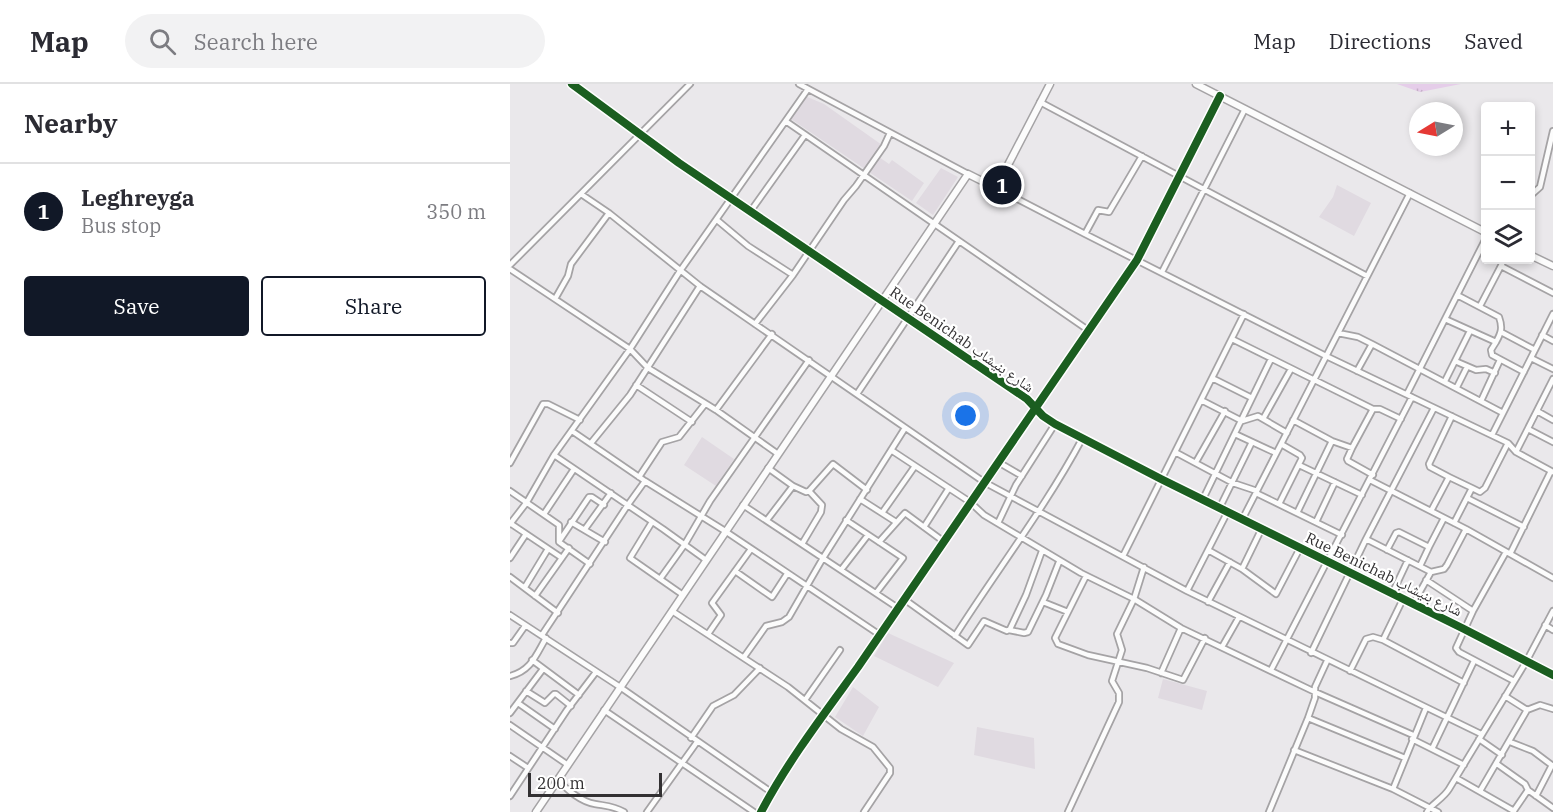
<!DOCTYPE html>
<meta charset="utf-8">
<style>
body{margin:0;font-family:"IBM Plex Serif","Noto Naskh Arabic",serif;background:#f2f2f3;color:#2b2b33}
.controls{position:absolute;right:18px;top:18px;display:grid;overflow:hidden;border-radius:6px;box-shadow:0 3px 9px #0003}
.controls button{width:54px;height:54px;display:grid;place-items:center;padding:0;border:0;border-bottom:2px solid #e1e1e2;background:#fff;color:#2b2b33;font:30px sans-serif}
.compass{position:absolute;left:899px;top:18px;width:54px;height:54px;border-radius:50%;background:#fff;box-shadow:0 3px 9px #0003;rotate:260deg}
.scale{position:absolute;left:18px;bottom:15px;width:134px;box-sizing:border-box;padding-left:6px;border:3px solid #323032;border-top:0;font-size:16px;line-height:21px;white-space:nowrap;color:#323032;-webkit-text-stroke:4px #fff;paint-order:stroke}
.you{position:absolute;left:456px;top:332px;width:21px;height:21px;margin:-15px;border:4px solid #fff;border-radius:50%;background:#1a73e8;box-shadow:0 0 0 9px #1a73e833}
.badge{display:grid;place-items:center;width:39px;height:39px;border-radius:50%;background:#111827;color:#fff;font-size:20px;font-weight:700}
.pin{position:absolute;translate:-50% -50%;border:3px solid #fff;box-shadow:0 2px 6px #0006}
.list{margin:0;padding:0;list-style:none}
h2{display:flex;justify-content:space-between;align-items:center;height:78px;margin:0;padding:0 24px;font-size:26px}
h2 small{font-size:20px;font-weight:400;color:#7c7c81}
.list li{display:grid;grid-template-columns:39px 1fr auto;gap:18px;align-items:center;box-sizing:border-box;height:96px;padding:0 24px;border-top:2px solid #e1e1e2}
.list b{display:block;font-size:22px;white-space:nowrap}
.list p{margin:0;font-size:20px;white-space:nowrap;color:#7c7c81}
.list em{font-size:20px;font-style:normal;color:#7c7c81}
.actions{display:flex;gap:12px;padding:18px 24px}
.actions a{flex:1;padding:14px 0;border:2px solid #111827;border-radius:6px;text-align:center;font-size:21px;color:#111827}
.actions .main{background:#111827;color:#fff}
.icon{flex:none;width:33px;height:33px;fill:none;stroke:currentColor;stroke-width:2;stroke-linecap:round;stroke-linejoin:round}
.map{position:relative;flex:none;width:1043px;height:728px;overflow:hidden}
header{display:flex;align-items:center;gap:36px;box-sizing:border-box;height:84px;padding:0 30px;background:#fff;border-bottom:2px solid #e1e1e2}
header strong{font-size:28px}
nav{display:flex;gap:33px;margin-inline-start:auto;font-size:21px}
.search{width:420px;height:54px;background:#f2f2f3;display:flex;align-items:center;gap:15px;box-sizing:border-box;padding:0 21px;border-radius:33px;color:#7c7c81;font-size:22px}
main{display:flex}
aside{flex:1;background:#fff}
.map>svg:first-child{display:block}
.built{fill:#e0dae1}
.grass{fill:url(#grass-tufts)}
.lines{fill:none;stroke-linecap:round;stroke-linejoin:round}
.street-casing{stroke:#a5a3a5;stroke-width:8}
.secondary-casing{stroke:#a5a3a5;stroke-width:9}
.street{stroke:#fcfcfc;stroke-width:4.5}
.secondary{stroke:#fcfcfc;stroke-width:6}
.cycleway-casing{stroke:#fff;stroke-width:11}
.cycleway{stroke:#1b5e20;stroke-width:8}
.labels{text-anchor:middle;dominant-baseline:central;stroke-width:4.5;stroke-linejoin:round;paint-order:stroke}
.street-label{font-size:15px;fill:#323032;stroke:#fff}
</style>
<header>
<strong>Map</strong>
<div class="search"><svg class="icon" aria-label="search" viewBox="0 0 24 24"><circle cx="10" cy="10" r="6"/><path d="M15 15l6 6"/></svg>Search here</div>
<nav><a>Map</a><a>Directions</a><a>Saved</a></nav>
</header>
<main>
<aside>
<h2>Nearby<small></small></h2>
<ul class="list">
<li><span class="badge">1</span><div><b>Leghreyga</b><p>Bus stop</p></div><em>350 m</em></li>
</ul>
<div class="actions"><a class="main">Save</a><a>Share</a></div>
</aside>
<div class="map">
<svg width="1043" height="728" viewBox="0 0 1043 728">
<defs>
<pattern id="grass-tufts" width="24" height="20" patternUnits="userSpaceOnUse" patternTransform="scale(1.5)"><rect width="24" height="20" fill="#e5cde9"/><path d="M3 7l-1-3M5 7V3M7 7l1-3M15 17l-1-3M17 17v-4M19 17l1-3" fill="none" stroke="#c5b0c8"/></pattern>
</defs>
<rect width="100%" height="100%" fill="#eae8eb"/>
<path class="built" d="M 295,12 L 314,20 L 372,61 L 355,85 L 281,35 Z
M 369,73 L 379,80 L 382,76 L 414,99 L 402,117 L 359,88 Z
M 431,84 L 448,93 L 423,131 L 406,119 Z
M 827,101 L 861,119 L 844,152 L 809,133 L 823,113 Z
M 192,353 L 224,375 L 206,402 L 174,381 Z
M 378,549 L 444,579 L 428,603 L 364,572 Z
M 653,595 L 697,607 L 692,626 L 648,614 Z
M 343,603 L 369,623 L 353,652 L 325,633 Z
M 467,643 L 524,654 L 525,685 L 464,671 Z"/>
<path class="grass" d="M 887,0 L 951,0 L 910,8 Z"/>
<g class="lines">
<defs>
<path id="street" d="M 62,0 L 169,79 L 517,315 L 533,332 L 545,340 L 651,395 L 954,545 L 1043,591
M 289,0 L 458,90
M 530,18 L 857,192
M 277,38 L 578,246
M 486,104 L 575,150 L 816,272 L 998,359 L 1006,368 L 1043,388
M 71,110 L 99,129 L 190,202 L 474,398 L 677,507 L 971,650
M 1020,112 L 1030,103 L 1043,47
M 240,128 L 295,51
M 207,136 L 238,162 L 283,191
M 575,150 L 588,126 L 599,128 L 632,72
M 0,181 L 180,0
M 991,182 L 1043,209
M 0,185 L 120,265 L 138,284 L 206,326 L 268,370
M 652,188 L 735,25
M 947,211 L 989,233 C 993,244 991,249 986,258
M 45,215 L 58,192 L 61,180 L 99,129
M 970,222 L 994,176
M 935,235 L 986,258 L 981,266 L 982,271 L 1014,288
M 245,240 L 283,191 L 334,116 L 346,102 L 374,62 L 380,49
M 991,248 L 1025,266
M 828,249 L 848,253 L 862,260
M 1032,251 L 1043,257
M 722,255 L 863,325
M 1021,274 L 1043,285
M 945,277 L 966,286 L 976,285 L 985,289
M 847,287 L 862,260 L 993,329
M 702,294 L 742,314
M 935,297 L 960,247
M 126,301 L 182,338
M 947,303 L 957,283
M 347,310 L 449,157
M 897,310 L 975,156
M 691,316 L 732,337 L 748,332 L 777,349
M 971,317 L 990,276
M 206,326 L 262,250
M 1027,327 L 1043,336
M 753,335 L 781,285
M 783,336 L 822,357 L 842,364 L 863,325 L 870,325 L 891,335
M 1018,345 L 1043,358
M 62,347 L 135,397 L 215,447 L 370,551
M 725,350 L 766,369
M 982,351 L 1043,230
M 81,359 L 120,311 L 190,202
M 842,364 L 837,375 L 838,377 L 863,391
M 381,366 L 460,418 L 474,431 L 571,489 L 624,515 L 671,544 L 805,608 L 903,651
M 665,368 L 723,399 L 747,407
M 1006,368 L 1043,295
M 44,371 L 153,445 L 196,476
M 488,378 L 512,392
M 686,378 L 715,327
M 0,379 L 33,320 L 38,320 L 70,336
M 789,381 L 852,411
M 258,384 L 283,402 L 296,408 L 299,407 L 323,380 L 357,406
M 129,393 L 152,358 L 169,353 L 195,320
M 939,393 L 920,383 L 919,380 L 942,332
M 860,396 L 956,445 L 1043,494
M 0,407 L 49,441 L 49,458 L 80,480
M 746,409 L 832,451
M 957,414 L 1014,443
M 350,415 L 386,438
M 693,415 L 761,275
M 769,420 L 792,374 L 790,371 L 771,360
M 233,421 L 388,524
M 710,423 L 742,358
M 921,427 L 939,393 L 962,404
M 372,429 L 405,382
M 787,429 L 822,357
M 34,430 L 64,385
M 733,434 L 900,109
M 257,436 L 283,402
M 336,436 L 393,474 L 366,509
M 61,438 L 95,458
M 142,438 L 120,474 L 173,511
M 806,438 L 825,398
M 0,439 L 52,474
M 488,439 L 506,401 L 545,340
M 944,439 L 962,404 L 970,408 L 975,404 L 998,359
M 0,440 L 17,418 L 44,371 L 120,265 L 170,187 L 298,5
M 414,443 L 439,404
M 75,445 L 101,409
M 856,455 L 921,488
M 50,456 L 79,413 L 82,413 L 94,421
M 369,458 L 395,429 L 433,457
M 292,460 L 311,428 L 312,421 L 299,407
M 698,466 L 732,485 L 766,510 L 790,464
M 877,466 L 886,449 L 889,448 L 919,463 L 934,434
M 996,468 L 963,527 L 946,564 L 949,568 L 1004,597
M 1000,470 L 1041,387
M 613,472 L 734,230
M 0,474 L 16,450
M 910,482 L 919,463
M 732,485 L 752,444
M 331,486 L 358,451
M 225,487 L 262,513 L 277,490
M 576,492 L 545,554 L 548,560 L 578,571 L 637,584 L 673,596 L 695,554
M 0,493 L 48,529
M 150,495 L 175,460 L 200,417 L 299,276
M 916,496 L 963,527
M 15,503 L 38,465
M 677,507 L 718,427
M 882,510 L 898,476
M 25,512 L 59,464
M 394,515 L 458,561 L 474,537 L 497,547 L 500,545 L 516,511 L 532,467
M 533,518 L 558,528
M 698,518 L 720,478
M 903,520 L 921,488 L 934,485 L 937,481 L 956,445
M 162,527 L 278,603 L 331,645 L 363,663 L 380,684 L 380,689 L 354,728
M 0,531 L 110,603 L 261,708
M 1035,541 L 1043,546
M 499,546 L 514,549 L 518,548 L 536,511 L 549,478
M 198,550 L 211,531 L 202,519 L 241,465
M 32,551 L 117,422 L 135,397
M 445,552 C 487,486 535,424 572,355
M 873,556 L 893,515
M 0,559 L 3,559 L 15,542
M 712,563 L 729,533
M 801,569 L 856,455 L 924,324
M 234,573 L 256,542 L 272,538 L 279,533 L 313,474 L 395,344
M 22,576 L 69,611
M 761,586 L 902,313
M 840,587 L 856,555 L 863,553 L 873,556 L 954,599
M 651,589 L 671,544
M 0,592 C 21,587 26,571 36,554
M 16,607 L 35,619 L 44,610 L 46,610 L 61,622
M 295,616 L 330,566
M 8,619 L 45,645
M 94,626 L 244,728
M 1017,626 L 1030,621 L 1043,625
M 0,629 L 33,585
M 798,634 L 895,674
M 0,641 L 58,681
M 181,654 L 203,622 L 224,611 L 250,584
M 902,655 L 954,681
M 969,655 L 992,671
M 1000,658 L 1023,667 L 1043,682
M 922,665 L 964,577
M 784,666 L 883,705 L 916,624
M 0,672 L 18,684
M 987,680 L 1015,700 L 1018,706
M 946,694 L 1004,727
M 48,695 C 56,706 72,718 85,720 C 96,722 104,722 114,728
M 883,705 L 928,728
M 970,707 L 1017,626 L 995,612
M 0,712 L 57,626 L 86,588
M 1026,712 L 1042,681
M 137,728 L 187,658
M 251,728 C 278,677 314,630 348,583 L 627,176 L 710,12
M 558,728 L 609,618 L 609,609 L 602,597 L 612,566 L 607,550 L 624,515 L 634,483
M 759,728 L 798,634 L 805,614 L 805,603 L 817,577
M 917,728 C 920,721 933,715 939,705 L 1016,578 L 1043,527
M 1003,728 L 1018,706 L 1043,724"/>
<path id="secondary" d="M 686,0 L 975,148
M 1020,171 L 1043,182
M 26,728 L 458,90 L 486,104 L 540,0"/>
</defs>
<use href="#street" class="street-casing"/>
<use href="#secondary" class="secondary-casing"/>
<use href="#street" class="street"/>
<use href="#secondary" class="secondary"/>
<defs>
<path id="cycleway" d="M 62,0 L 169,79 L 517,315 L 533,332 L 545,340 L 651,395 L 954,545 L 1043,591
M 251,728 C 278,677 314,630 348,583 L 627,176 L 710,12"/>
</defs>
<use href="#cycleway" class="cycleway-casing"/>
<use href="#cycleway" class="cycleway"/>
</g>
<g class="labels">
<g class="street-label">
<text transform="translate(452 255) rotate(35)">Rue Benichab شارع بنيشاب</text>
<text transform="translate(874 490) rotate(26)">Rue Benichab شارع بنيشاب</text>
</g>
</g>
</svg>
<div class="controls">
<button>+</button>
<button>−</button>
<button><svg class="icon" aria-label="layers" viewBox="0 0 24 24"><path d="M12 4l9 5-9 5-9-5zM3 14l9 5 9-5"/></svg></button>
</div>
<svg class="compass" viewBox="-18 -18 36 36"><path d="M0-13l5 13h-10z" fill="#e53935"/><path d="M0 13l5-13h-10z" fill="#7c7c81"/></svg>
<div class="scale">200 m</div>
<div class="you"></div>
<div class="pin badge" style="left:492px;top:101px">1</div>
</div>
</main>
